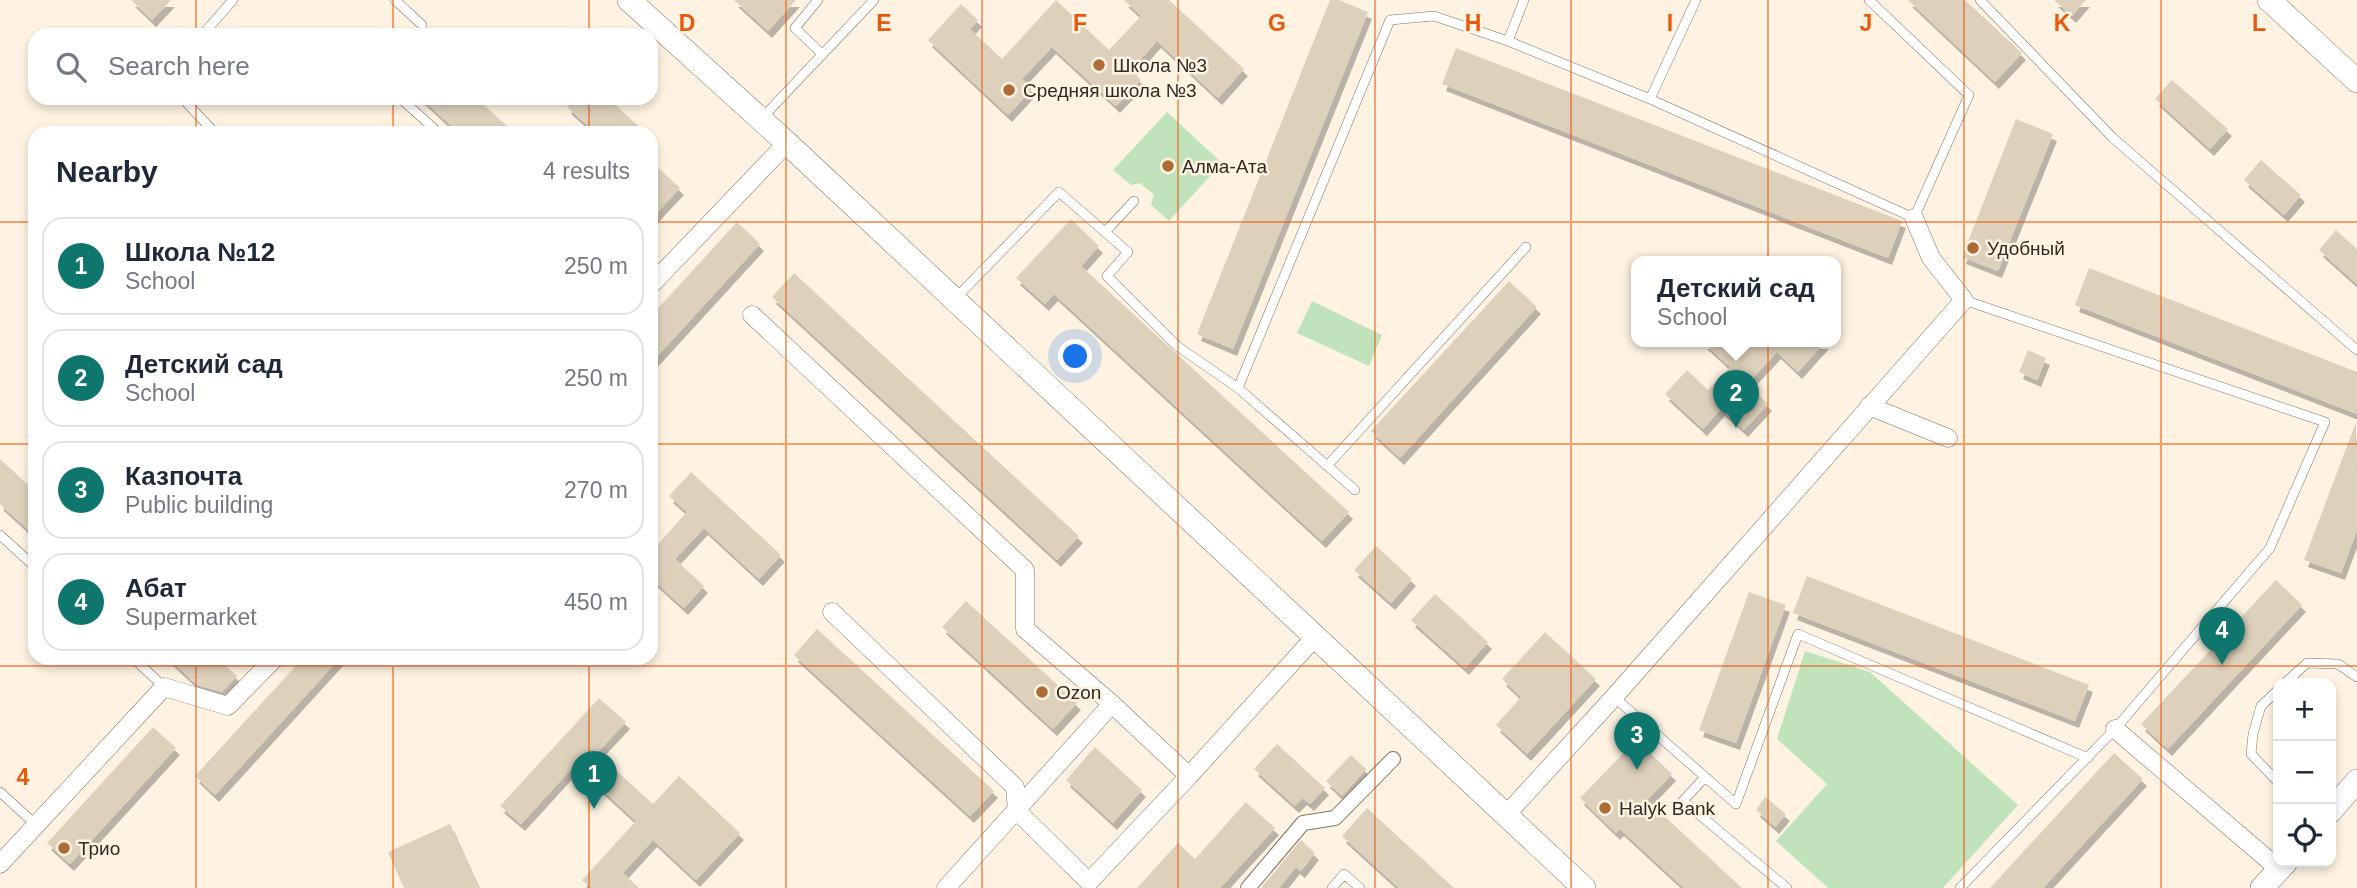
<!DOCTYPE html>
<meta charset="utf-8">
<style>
body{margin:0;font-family:Helvetica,sans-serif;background:#f6f6f7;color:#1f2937}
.controls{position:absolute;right:21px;bottom:21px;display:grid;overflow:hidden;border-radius:14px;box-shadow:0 4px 10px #0003}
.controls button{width:63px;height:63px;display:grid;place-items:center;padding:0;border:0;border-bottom:2px solid #e0e1e3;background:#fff;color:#1f2937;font:35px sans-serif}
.you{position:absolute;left:1076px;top:357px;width:24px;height:24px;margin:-18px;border:5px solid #fff;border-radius:50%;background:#1a73e8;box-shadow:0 0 0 10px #1a73e833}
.badge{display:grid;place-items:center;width:46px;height:46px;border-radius:50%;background:#0f766e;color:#fff;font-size:23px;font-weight:700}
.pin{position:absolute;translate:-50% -58px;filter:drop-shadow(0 2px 4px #0008)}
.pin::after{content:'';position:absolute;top:37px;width:24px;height:21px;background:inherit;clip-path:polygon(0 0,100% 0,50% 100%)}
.popup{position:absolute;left:1631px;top:256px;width:210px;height:91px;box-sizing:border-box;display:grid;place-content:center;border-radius:14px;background:#fff;filter:drop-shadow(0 2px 5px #0005);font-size:23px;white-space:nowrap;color:#747a83}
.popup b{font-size:26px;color:#1f2937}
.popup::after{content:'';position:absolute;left:50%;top:100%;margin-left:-14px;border:14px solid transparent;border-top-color:#fff}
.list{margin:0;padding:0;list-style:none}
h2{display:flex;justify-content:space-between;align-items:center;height:91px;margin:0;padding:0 28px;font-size:30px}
h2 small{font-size:23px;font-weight:400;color:#747a83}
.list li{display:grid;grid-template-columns:46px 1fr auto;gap:21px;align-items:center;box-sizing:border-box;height:98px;margin:0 14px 14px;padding:0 14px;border:2px solid #e0e1e3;border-radius:21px}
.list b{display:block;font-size:26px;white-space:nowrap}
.list p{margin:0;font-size:23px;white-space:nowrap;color:#747a83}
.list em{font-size:23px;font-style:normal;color:#747a83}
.icon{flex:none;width:38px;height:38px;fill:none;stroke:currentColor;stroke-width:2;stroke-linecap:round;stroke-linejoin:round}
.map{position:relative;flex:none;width:2357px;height:888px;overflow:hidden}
.search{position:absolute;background:#fff;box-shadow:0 4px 10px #0003;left:28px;top:28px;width:630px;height:77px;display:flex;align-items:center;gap:18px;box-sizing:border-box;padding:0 24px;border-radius:21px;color:#747a83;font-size:26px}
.panel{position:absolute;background:#fff;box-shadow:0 4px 10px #0003;left:28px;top:126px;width:630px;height:539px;border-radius:21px}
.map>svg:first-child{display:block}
.green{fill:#c0e3bb}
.building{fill:#ded1bc;filter:url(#shadow)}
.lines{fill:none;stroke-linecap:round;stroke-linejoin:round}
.service-casing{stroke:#7f7360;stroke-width:10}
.pedestrian-casing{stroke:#7f7360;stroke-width:16}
.minor-casing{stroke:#7f7360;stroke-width:19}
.tertiary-casing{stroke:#7f7360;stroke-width:24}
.service{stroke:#fff;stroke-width:9}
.pedestrian{stroke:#fff;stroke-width:14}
.minor{stroke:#fff;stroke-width:18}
.tertiary{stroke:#fff;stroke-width:23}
.grid{fill:none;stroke:#e8590c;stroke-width:2;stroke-opacity:0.55}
.poi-dot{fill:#ad6c35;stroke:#fef3e2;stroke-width:2.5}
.labels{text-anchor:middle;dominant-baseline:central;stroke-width:5;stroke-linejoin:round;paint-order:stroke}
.poi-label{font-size:19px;fill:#302b23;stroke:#fef3e2;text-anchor:start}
.grid-label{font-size:23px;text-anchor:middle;font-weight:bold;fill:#e8590c;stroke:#fef3e2;stroke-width:5;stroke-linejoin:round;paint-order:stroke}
</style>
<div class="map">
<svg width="2357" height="888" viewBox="0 0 2357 888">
<defs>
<filter id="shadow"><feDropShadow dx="4" dy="7" stdDeviation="0" flood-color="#0004"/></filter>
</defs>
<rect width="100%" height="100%" fill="#fef3e2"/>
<path class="green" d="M 1167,112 L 1222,163 L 1169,221 L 1151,205 L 1154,195 L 1140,183 L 1131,185 L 1113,170 Z
M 1312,301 L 1382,335 L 1369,366 L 1297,333 Z
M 1805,651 L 1870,672 L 2018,805 L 1943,888 L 1828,888 L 1776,841 L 1827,784 L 1777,739 Z"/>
<path class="building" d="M 131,0 L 171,0 L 152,20 Z
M 734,0 L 796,0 L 768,31 Z
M 1056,0 L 1109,50 L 1141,16 L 1124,0 L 1169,0 L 1244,69 L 1218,98 L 1157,41 L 1131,70 L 1141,80 L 1116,106 L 1052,47 L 1022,79 L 1032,89 L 1008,115 L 928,40 L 961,4 L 978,20 L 970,29 L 1002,59 Z
M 1330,0 L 1339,0 L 1368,12 L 1233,349 L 1197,334 Z
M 1908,0 L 1965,0 L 2022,53 L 1995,82 Z
M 2054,0 L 2086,0 L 2072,16 Z
M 1456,48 L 1902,221 L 1888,258 L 1442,84 Z
M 2172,80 L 2228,129 L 2210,149 L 2155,99 Z
M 421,98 L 476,98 L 515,133 L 459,133 Z
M 574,98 L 608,98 L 646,133 L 596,133 L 567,107 Z
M 2016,119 L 2053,134 L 1998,271 L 1962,257 Z
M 2261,160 L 2301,195 L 2284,215 L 2244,180 Z
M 651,161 L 680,188 L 651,219 Z
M 1071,219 L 1099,246 L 1081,266 L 1349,512 L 1322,541 L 1054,294 L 1045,304 L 1016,278 Z
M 737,222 L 760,244 L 651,363 L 651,316 Z
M 2336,230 L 2357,249 L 2357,284 L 2319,250 Z
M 2089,268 L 2357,372 L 2357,414 L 2075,305 Z
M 794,273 L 1079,536 L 1057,560 L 772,297 Z
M 1509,281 L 1537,307 L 1400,458 L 1371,431 Z
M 1703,342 L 1825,342 L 1798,372 L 1777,352 L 1747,384 L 1768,404 L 1744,430 L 1721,409 L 1703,429 L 1665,394 L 1687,370 L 1708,390 L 1730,367 Z
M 2028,350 L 2046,358 L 2037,380 L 2019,372 Z
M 2356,422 L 2357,530 L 2341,573 L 2304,560 Z
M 0,459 L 35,491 L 35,536 L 0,504 Z
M 691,472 L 781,555 L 759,579 L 704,528 L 675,559 L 704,586 L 684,608 L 651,578 L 651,537 L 658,544 L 687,512 L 669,496 Z
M 1376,546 L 1412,579 L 1391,603 L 1354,570 Z
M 1807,576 L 2089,685 L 2075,721 L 1793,613 Z
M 2276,580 L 2302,605 L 2168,749 L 2141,724 Z
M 1749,592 L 1786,605 L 1736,743 L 1699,730 Z
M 1435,594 L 1488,642 L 1465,668 L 1411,620 Z
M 966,601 L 1077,703 L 1053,729 L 942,627 Z
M 817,629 L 994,791 L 970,816 L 794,655 Z
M 1545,632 L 1596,679 L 1527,754 L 1496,725 L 1521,697 L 1502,679 Z
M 168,658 L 217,658 L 237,676 L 222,692 L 197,685 Z
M 303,658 L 340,658 L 215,795 L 195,776 Z
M 599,698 L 626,722 L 597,753 L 653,804 L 679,776 L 740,833 L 696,880 L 653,840 L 623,873 L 639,888 L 591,888 L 582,880 L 636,821 L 575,765 L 521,824 L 500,806 Z
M 153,727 L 176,748 L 70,864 L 47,843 Z
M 1636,740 L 1672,774 L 1647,800 L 1742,888 L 1684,888 L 1620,829 L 1616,833 L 1580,798 Z
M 1277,744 L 1325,788 L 1310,804 L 1303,798 L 1295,806 L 1254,769 Z
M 1095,747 L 1142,790 L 1113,823 L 1066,780 Z
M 2114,753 L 2143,779 L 2043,888 L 1990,888 Z
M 1351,755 L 1366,769 L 1342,796 L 1326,781 Z
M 1765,797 L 1786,814 L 1775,827 L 1756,810 Z
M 1246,802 L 1275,828 L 1220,888 L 1137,888 L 1178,843 L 1195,859 Z
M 1367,808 L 1454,888 L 1399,888 L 1342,836 Z
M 450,824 L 479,888 L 404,888 L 388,852 Z
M 1301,840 L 1315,853 L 1301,871 L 1296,867 L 1279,888 L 1261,888 Z"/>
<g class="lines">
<defs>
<path id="service" d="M 395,0 L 422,25
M 818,0 L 795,28 L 822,54
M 1980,0 L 2113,138 L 2357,350
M 202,35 L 233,0
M 1508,41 L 1524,0
M 182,98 L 215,133
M 400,98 L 439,133
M 1650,99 L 1696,0
M 762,118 L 874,0
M 1105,232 L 1134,201
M 955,299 L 1059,192 L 1128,252 L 1107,276 L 1177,346 L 1238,388 L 1390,20 L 1434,16 L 1508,41 L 1650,99 L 1914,218 L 1969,95 L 1869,0
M 1238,388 L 1355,490
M 1327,466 L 1526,247
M 0,535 L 35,567
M 133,658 L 164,687
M 2285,683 L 2307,663 L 2338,664 L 2357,677
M 2278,690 L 2261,706 L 2253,734 L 2251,754 L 2278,782
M 1614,697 L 1736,804 L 1798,634 L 2088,758
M 1705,777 L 1683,801 L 1787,888
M 0,792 L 36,825
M 1332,888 L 1344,874 L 1360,888
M 1960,888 L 2115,729 L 2270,548 L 2325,422 L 1964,300"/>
<path id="pedestrian" d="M 1248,888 L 1303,823 L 1335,818 L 1393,759"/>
<path id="minor" d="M 651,285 L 787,143
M 752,315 L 1025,570 L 1025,629 L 1112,704 L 1189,776 L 1315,637
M 1869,406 L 1948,438
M 832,612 L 1015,787 L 1017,811 L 1089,882 L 1189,776
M 2115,729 L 2279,869
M 1506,815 L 1614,697 L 1964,300 L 1931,258 L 1914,218
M 0,864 L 164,687 L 228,706 L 275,658
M 946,888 L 1112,704"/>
<path id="tertiary" d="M 629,0 L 787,143 L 1584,888
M 2269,0 L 2357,81
M 2331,811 L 2357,781
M 2262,888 L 2286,862"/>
</defs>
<use href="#service" class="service-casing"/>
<use href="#pedestrian" class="pedestrian-casing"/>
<use href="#minor" class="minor-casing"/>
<use href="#tertiary" class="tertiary-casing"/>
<use href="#service" class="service"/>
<use href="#pedestrian" class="pedestrian"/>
<use href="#minor" class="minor"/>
<use href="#tertiary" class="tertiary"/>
</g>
<path class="grid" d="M 196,0 L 196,35M 393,0 L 393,35M 589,0 L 589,35M 786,0 L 786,888M 982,0 L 982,888M 1178,0 L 1178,888M 1375,0 L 1375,888M 1571,0 L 1571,888M 1768,0 L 1768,888M 1964,0 L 1964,888M 2161,0 L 2161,888M 196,98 L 196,133M 393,98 L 393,133M 589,98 L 589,133M 0,222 L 35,222M 651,222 L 2357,222M 0,444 L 35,444M 651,444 L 2357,444M 196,658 L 196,888M 393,658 L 393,888M 589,658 L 589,888M 0,666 L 2357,666"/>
<g class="poi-dot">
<circle cx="1099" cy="65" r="7"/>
<circle cx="1009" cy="90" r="7"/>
<circle cx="1168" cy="166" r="7"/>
<circle cx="1973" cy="248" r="7"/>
<circle cx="1042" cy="692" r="7"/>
<circle cx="1605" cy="808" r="7"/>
<circle cx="64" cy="848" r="7"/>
</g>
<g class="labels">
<g class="poi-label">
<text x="1113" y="65">Школа №3</text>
<text x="1023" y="90">Средняя школа №3</text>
<text x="1182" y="166">Алма-Ата</text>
<text x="1987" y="248">Удобный</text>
<text x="1056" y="692">Ozon</text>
<text x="1619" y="808">Halyk Bank</text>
<text x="78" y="848">Трио</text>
</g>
</g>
<g class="grid-label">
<text x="687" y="31">D</text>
<text x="884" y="31">E</text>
<text x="1080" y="31">F</text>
<text x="1277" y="31">G</text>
<text x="1473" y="31">H</text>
<text x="1670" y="31">I</text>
<text x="1866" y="31">J</text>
<text x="2062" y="31">K</text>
<text x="2259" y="31">L</text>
<text x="23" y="785">4</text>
</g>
</svg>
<div class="controls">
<button>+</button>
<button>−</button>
<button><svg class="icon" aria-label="locate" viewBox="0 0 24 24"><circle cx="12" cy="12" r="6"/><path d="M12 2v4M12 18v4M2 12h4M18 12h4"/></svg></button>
</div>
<div class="you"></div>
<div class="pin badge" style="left:594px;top:809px">1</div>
<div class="pin badge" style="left:1736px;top:428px">2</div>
<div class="popup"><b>Детский сад</b>School</div>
<div class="pin badge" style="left:1637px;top:770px">3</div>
<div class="pin badge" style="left:2222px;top:665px">4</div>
<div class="search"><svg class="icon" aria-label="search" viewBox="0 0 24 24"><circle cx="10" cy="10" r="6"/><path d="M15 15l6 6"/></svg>Search here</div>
<section class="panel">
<h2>Nearby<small>4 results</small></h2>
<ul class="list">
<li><span class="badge">1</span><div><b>Школа №12</b><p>School</p></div><em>250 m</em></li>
<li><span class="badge">2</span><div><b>Детский сад</b><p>School</p></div><em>250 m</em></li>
<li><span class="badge">3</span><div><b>Казпочта</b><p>Public building</p></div><em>270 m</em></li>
<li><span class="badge">4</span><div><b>Абат</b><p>Supermarket</p></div><em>450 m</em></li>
</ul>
</section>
</div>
